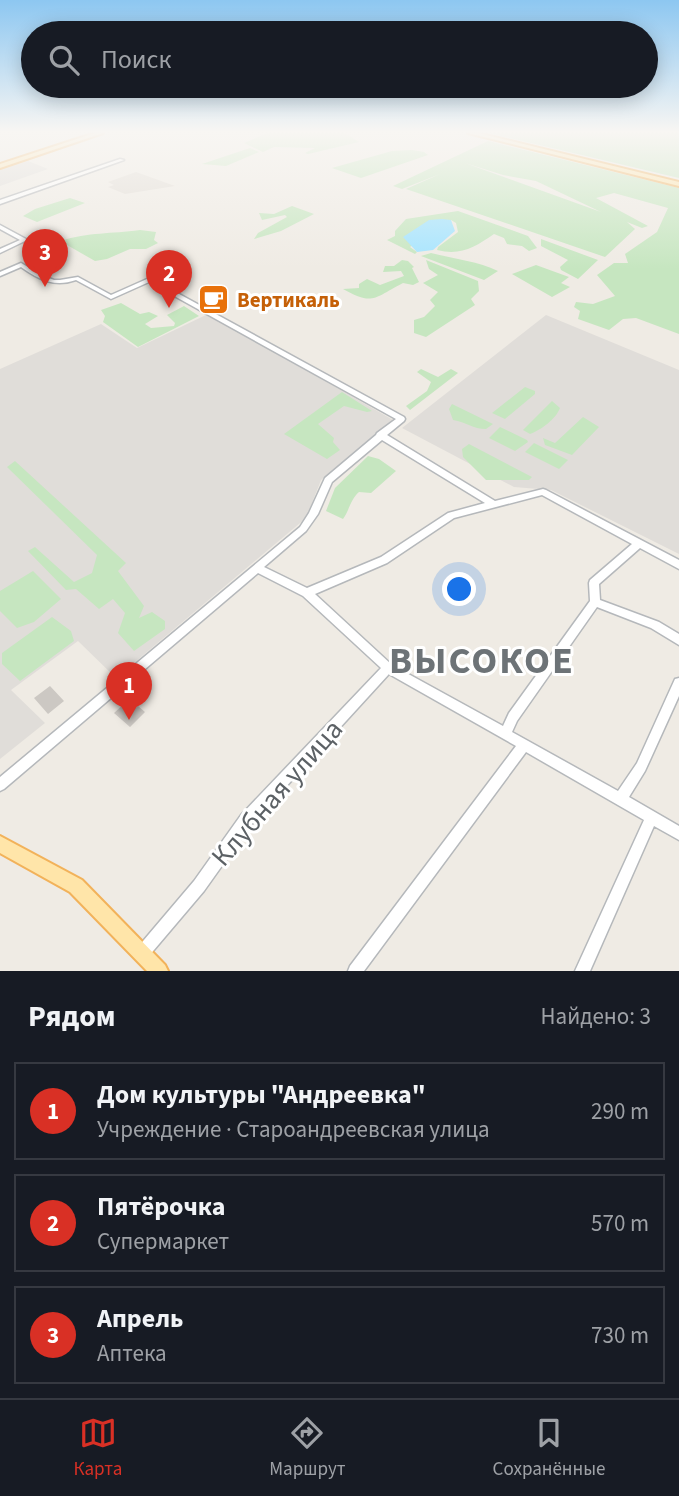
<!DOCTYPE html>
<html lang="ru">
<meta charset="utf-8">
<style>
body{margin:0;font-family:"Source Sans 3",sans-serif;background:#242831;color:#f1f3f6}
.you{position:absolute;left:460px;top:590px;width:24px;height:24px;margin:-18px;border:5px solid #fff;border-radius:50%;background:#1a73e8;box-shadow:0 0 0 10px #1a73e833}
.badge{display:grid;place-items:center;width:46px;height:46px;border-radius:50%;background:#d93025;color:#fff;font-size:23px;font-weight:700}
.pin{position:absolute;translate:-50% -58px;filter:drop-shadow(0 2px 4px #0008)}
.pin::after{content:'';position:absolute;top:37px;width:24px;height:21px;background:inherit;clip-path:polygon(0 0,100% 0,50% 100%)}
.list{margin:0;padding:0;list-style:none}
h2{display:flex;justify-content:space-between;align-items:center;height:91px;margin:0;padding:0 28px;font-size:30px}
h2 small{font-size:23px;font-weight:400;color:#9ea1a6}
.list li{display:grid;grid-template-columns:46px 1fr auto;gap:21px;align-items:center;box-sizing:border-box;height:98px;margin:0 14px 14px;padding:0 14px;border:2px solid #363941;border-radius:0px}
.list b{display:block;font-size:26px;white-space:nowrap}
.list p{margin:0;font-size:23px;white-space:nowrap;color:#9ea1a6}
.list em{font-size:23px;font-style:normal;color:#9ea1a6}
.icon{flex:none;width:38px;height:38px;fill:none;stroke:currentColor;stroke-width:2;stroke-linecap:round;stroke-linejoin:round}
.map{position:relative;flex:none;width:679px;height:971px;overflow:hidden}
.search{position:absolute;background:#171b24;box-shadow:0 4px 18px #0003;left:21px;right:21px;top:21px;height:77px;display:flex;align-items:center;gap:18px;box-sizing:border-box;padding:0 24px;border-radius:38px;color:#9ea1a6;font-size:26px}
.sheet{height:427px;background:#171b24}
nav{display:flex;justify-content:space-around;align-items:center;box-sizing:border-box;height:98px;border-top:2px solid #363941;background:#171b24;font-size:19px;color:#9ea1a6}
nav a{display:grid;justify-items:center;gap:4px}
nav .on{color:#d93025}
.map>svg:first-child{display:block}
.industrial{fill:#e0ddd9}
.education{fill:#e1dcd5}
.green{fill:#c6e6c0;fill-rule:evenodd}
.water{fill:#a4e4ff}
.building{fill:#ccc8c3}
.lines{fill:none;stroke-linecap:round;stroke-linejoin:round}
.minor-casing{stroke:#b5b8bb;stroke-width:3}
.major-casing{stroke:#f2b25a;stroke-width:4}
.minor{fill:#fff;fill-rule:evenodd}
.major{fill:#ffe5a9;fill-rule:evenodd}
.labels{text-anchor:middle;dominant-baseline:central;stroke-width:6;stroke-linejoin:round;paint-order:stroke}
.far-food-label{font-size:21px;font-weight:bold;fill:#c56008;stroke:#fff;text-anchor:start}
.near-street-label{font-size:28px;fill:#5c6165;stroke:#fff}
.near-district-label{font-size:38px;font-weight:bold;letter-spacing:2px;fill:#6d7377;stroke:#fff}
</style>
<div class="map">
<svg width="679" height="971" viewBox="0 0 679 971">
<rect width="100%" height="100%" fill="#efebe4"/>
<path class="industrial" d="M 28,161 L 48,169 L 0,186 L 0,170 Z
M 208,314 L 393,420 L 321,480 L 306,518 L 116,678 L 78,641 L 11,690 L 45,723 L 0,759 L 0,369 L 101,324 L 137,348 Z
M 546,315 L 679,370 L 679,554 L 551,490 L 514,487 L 402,428 Z"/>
<path class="education" d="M 136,172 L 175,186 L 125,194 L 108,187 L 114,185 L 108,182 Z"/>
<path class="green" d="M 268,133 L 345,133 L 359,142 L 308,154 L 305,153 L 315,148 L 274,147 L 263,152 L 244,143 Z
M 489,133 L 679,133 L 679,178 Z
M 488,141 L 679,188 L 679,334 L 636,318 L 623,319 L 609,330 L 578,319 L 580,311 L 574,307 L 576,302 L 593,304 L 615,296 L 597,275 L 614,263 L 628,263 L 625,254 L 657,232 L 668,208 L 614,193 L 596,198 L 648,226 L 642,228 L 627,222 L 635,229 L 605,257 L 406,189 L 440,174 L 402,189 L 393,186 ZM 465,163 L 503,175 L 536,181 L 601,212 Z
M 250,148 L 259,152 L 226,166 L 202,164 Z
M 412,150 L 424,152 L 428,155 L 361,178 L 332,168 L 392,151 Z
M 70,198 L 85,203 L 37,222 L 23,216 L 35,209 Z
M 292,206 L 314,214 L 281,231 L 254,239 L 258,233 L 287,217 L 285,215 L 262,220 L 259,213 L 274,214 Z
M 458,211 L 528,236 L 537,248 L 529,251 L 522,246 L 507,244 L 504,238 L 494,234 C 475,247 461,256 437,250 L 438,247 L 458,232 L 456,223 L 451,220 L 410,247 L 417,252 L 415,254 L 387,240 L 395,236 L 395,231 L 406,219 Z
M 140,230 L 156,232 L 154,240 L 158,243 L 146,249 L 130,249 L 107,259 L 95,261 L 60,241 C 90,232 110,234 140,230 Z
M 541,239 L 598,260 L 578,279 L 561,270 L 560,267 L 568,260 L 541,246 Z
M 431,253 C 454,259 477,261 498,271 L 484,280 L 421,256 Z
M 402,260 L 408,261 L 414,267 L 412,268 L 419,282 L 413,285 L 403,283 C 374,298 373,306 343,289 L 359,288 L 359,284 L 367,279 L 380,285 L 404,276 L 401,271 L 383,272 L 385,266 L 394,266 Z
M 426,260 L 478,281 L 479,291 L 471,299 L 475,305 L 426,337 L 414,333 L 414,320 L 424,317 L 435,306 L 430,300 L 438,292 L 423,283 L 438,275 L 429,269 Z
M 536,265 L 569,277 L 561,283 L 570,287 L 552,297 L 512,274 Z
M 121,303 L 140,314 L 149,312 L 158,316 L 145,324 L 151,328 L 174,326 L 175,323 L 167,315 L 184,306 L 199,316 L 138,347 L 103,322 L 105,316 L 101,310 Z
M 421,369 L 438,377 L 451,369 L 458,373 L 410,410 L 406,406 L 427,391 L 431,382 L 417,372 Z
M 525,387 L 535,391 L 535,394 L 505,419 L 492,413 Z
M 342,392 L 372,411 L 367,412 L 344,406 L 318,424 L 334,438 L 333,442 L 340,450 L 327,459 L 284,434 Z
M 552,401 L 560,408 C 556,419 541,430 530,434 L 523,430 Z
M 452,404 L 493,424 L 486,429 C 473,429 466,422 453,420 L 449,409 Z
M 583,417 L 599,427 L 572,455 L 545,445 L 543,438 L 555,443 Z
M 500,427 L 527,440 L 528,442 L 515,451 L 489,438 Z
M 534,443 L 568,460 L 559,469 L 525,452 Z
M 469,444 L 532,477 L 529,480 L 486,480 L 463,457 L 462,449 Z
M 368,456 L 379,459 L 396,471 L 371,493 L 359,492 C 350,500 350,509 343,519 L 326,511 L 335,488 Z
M 15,461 L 126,563 L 118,571 L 144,606 L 139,618 L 152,612 L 165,621 L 165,629 L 134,651 L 118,633 L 125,613 L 113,599 L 99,609 L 76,589 L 66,590 L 28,551 L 35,547 L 74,582 L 92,573 L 97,555 L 7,467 Z
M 33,571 L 61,599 L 34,622 L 17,628 L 0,611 L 0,591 Z
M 52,617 L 71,631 L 74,641 L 20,681 L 2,664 L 2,653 Z"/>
<path class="water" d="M 442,219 L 451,220 L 455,231 L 433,250 L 417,252 L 403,237 L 429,220 Z"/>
<path class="building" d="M 50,686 L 64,701 L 48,714 L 34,698 Z
M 125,703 L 133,710 L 138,706 L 145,712 L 130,727 L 114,713 Z"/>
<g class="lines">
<defs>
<path id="minor" d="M 120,159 L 124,160 L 0,204 L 0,200 Z
M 0,225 L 26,239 L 27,240 L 0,253 L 0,249 L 20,240 L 0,229 Z
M 21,263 L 43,276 L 54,280 L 60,280 L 78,277 L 111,295 L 147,279 L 155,281 L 180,269 L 184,269 L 184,271 L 159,283 L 404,417 L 405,419 L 404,421 L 387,435 L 495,501 L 543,489 L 546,490 L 679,560 L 679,569 L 640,548 L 599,584 L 600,600 L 659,622 L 679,634 L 679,645 L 651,628 L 597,607 L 517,721 L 512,732 L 618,791 L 637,763 L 675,679 L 679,678 L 679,696 L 645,771 L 629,797 L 679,826 L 679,840 L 654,826 L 590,971 L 575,971 L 644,820 L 526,752 L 364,971 L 348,971 L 350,966 L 516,746 L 389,674 L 251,825 L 204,891 L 148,957 L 143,959 L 138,957 L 136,952 L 138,947 L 194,881 L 241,815 L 381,668 L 303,596 L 258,573 L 4,789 L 0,791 L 0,777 L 300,527 L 309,513 L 325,478 L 376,435 L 377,433 L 396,419 L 149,282 L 111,299 L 76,280 C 54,288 38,279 21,267 L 0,276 L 0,272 ZM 382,440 L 485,503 L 448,513 L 381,557 L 307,588 L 264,567 L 306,531 L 318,514 L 332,482 ZM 542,495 L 632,544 L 590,580 L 589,583 L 590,601 L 509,713 L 503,726 L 392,665 L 315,594 L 387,563 L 454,518 Z"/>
<path id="major" d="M 95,133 L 103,133 L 0,168 L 0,164 Z
M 468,133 L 478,133 L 679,182 L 679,186 Z
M 0,836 L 82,880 L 165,965 L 168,971 L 147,971 L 70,892 L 0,853 Z"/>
</defs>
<use href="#minor" class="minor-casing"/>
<use href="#major" class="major-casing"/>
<use href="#minor" class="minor"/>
<use href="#major" class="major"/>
</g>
<linearGradient id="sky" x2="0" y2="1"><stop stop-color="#8dc7f1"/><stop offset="0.49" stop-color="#f8f6f3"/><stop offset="1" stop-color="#f8f6f3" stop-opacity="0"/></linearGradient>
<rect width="679" height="269" fill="url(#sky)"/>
<defs>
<symbol id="cafe-square" viewBox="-11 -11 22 22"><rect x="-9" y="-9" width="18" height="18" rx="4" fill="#e8710a" stroke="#fff"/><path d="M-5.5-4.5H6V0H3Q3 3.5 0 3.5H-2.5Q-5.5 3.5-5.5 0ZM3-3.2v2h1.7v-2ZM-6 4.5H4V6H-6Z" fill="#fff"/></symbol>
</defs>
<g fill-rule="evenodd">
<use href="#cafe-square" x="196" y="282" width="35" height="35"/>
</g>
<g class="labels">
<g class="far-food-label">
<text x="237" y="300">Вертикаль</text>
</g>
<g class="near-street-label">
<text transform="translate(277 793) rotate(-49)">Клубная улица</text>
</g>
<g class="near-district-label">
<text x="482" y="661">ВЫСОКОЕ</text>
</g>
</g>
</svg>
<div class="you"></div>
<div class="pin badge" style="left:129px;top:720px">1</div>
<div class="pin badge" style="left:169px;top:308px">2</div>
<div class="pin badge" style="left:45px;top:287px">3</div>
<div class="search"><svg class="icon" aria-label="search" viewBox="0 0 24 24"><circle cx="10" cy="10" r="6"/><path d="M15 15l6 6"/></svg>Поиск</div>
</div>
<section class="sheet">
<h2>Рядом<small>Найдено: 3</small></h2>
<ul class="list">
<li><span class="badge">1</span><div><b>Дом культуры &quot;Андреевка&quot;</b><p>Учреждение · Староандреевская улица</p></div><em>290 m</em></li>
<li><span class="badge">2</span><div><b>Пятёрочка</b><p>Супермаркет</p></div><em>570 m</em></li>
<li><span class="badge">3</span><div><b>Апрель</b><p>Аптека</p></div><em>730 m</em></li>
</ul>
</section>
<nav>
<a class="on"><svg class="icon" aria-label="map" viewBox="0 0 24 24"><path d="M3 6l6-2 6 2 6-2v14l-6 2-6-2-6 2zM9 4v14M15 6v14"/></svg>Карта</a>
<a><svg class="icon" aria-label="directions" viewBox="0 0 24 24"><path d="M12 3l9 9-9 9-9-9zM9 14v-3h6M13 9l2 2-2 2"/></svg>Маршрут</a>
<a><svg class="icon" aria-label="saved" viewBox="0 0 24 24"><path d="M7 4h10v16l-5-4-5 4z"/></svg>Сохранённые</a>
</nav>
